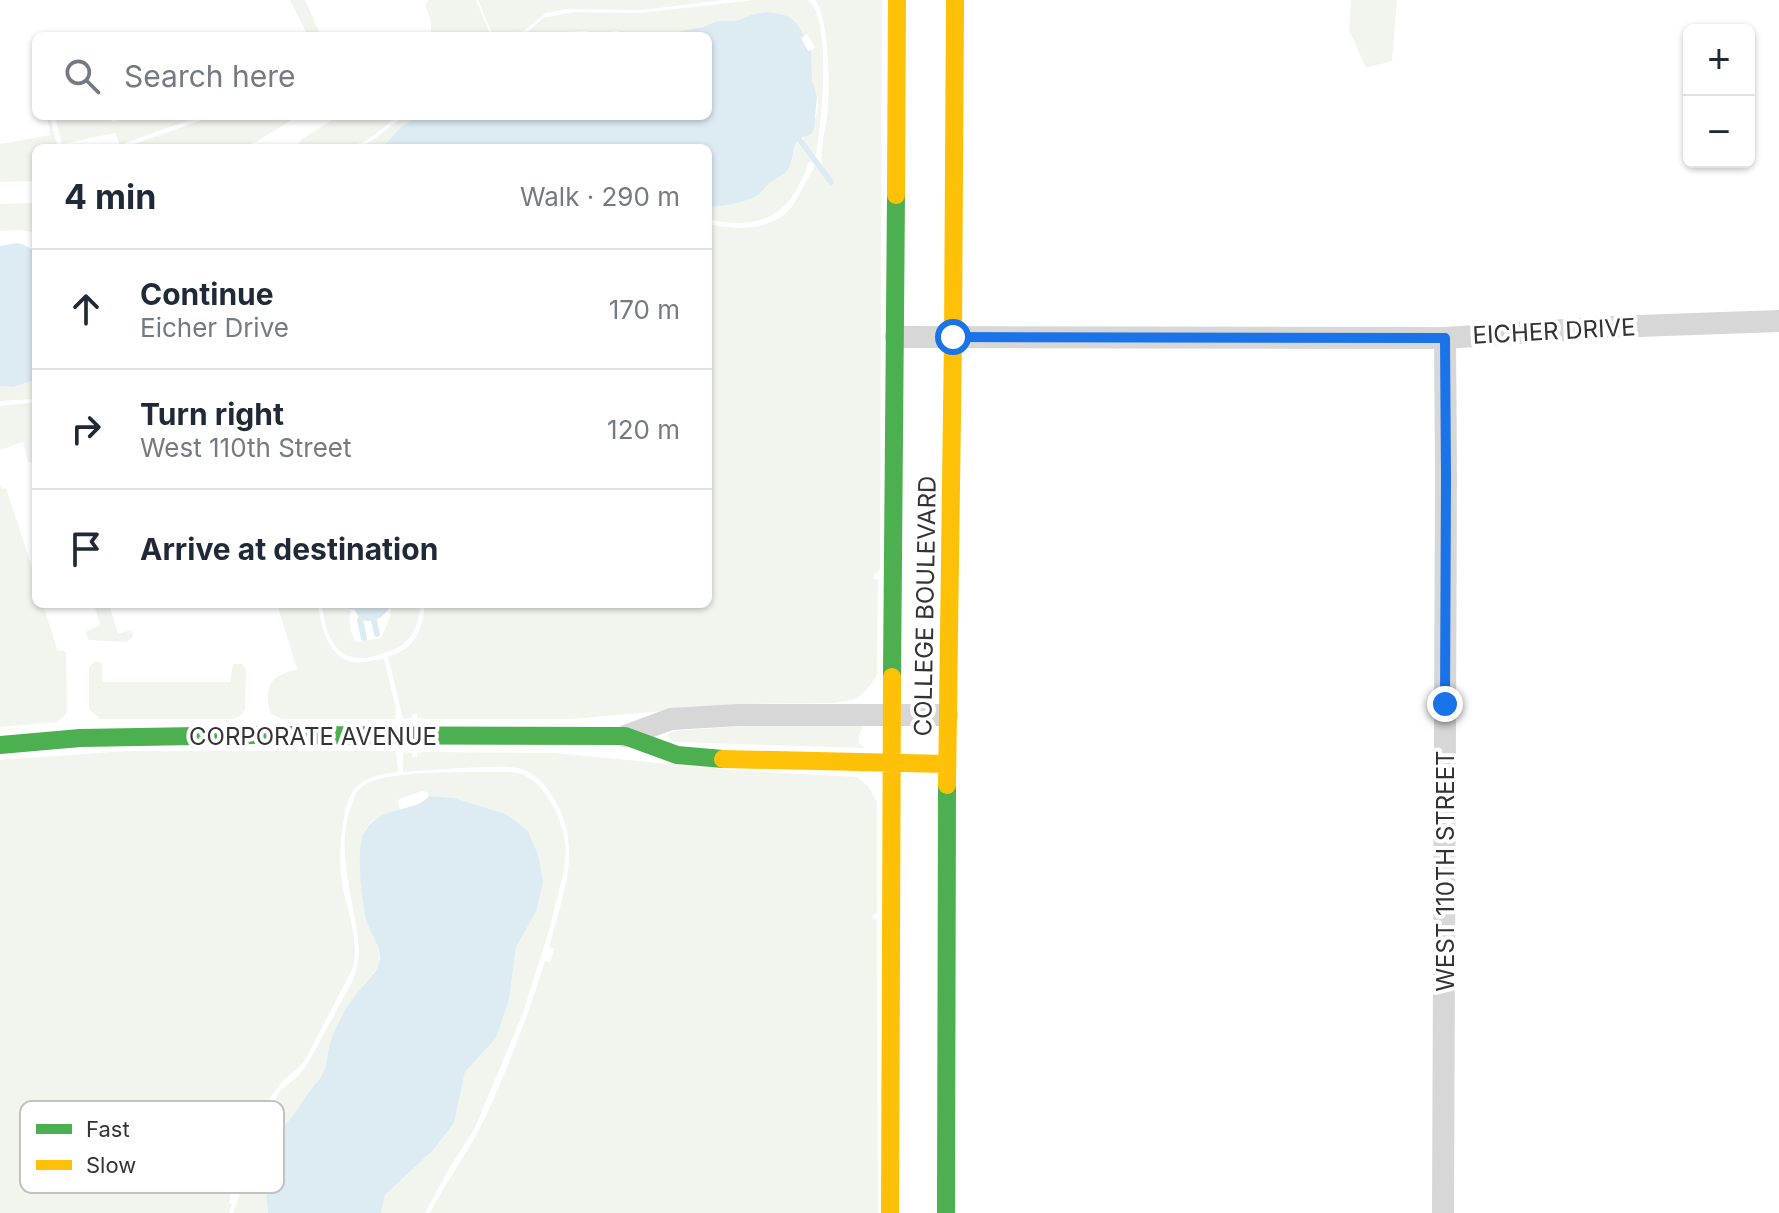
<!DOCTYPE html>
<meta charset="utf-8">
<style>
body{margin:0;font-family:Inter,sans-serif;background:#f2f2f3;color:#1f2937}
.controls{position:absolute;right:24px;top:24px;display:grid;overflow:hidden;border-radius:12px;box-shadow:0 2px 6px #0004}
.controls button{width:72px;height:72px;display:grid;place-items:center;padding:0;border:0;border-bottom:2px solid #e0e1e3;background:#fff;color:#1f2937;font:40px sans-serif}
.stop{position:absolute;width:24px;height:24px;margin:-18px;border:6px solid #1a73e8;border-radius:50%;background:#fff}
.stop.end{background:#1a73e8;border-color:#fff;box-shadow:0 2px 8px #0008}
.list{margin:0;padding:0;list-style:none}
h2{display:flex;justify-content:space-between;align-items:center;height:104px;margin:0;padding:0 32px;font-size:34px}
h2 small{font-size:26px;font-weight:400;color:#747a83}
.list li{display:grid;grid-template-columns:52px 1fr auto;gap:24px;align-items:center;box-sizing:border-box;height:120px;padding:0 32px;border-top:2px solid #e0e1e3}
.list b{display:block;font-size:30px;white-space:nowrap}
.list p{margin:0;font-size:26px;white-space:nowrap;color:#747a83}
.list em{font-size:26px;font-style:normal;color:#747a83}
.icon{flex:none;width:44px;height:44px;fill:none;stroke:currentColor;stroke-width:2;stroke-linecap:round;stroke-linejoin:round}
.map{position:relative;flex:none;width:1779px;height:1213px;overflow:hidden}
.search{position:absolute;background:#fff;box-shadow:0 2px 6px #0004;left:32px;top:32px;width:680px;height:88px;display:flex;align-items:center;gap:20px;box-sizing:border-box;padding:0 28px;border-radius:12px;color:#747a83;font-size:30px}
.panel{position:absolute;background:#fff;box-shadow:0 2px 6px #0004;left:32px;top:144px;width:680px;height:464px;border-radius:12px}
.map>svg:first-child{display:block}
.green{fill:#f1f5ed}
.water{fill:#ddebf3}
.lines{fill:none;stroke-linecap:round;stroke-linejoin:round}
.stream{stroke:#ddebf3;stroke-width:6}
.street{stroke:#d7d7d7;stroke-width:22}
.fast{stroke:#4caf50;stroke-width:18}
.slow{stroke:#ffc107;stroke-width:18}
.route{stroke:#1a73e8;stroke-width:10}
.labels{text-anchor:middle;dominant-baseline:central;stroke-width:8;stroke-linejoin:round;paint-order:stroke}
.street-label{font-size:24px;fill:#333;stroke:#fff}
.key{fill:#fff;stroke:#c2c2c2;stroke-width:2}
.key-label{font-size:22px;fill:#333}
</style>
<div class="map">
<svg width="1779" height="1213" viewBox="0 0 1779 1213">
<rect width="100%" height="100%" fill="#fff"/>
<path class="green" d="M 290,0 L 305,0 L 321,36 L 308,36 Z
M 429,0 L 476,0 L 491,36 L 431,36 L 431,21 L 425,5 Z
M 478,0 L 724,0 L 643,10 L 567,9 L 546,13 L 521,33 L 517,31 L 512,36 L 493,36 Z
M 755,0 L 808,0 C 833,19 821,125 816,155 L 815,155 L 805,143 L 803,136 C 814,126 821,110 817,95 C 816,91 813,87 813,83 C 811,72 811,61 811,50 L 815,48 L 807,34 L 804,36 L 798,25 L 782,14 L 767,12 L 754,14 L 736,21 L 717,21 L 703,27 L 663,34 L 633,36 L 617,31 L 596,33 L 584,31 L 564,32 L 545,36 L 523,36 L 543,18 L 573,12 L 639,13 Z
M 815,0 L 882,0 L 880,569 L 878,573 L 874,574 L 874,579 L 878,579 L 877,675 L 869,687 L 860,696 L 852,700 L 834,703 L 744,704 L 571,719 L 426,719 L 417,718 L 417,714 L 412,714 L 412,718 L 403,719 L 388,657 C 394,654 401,652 406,648 C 420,638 423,620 425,604 L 708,604 L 708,224 C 733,230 766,231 786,213 C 794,206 798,196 803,187 C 807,179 812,172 815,165 L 829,184 L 833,181 C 830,177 824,171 823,166 C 819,154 825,129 827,117 C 830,91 830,21 815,0 Z
M 1351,0 L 1397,0 L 1392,61 L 1366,68 L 1349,30 Z
M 47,116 L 50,116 L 58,148 L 36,148 L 36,181 L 0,182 L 0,144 L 50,135 Z
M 55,116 L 110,116 L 112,122 L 133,116 L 201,116 L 120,145 L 115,133 L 62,144 Z
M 213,116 L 298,116 L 259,140 L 241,148 L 123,148 Z
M 339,116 L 397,116 C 387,124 377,134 365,141 C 345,151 321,148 299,148 L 298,145 L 302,139 Z
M 404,116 L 419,116 L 400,128 L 382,148 L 359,148 L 374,139 Z
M 796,142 L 812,161 L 808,163 C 806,172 802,179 798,187 C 779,224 745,228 708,219 L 708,207 C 721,207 753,201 762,192 C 765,189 767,185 770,182 C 777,176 786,176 790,167 C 793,159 793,150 796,142 Z
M 36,203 L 36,233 L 21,230 L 0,231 L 0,204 Z
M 36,380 L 36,399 L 0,401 L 0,386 L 13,387 Z
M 36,402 L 36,462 L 28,462 L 23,442 L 0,450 L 0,406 Z
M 0,484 L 2,489 L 6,488 L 9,497 L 36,580 L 36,604 L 43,604 L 58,652 L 62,650 L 66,652 L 67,710 L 64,717 L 56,722 L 0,727 Z
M 94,604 L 109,604 L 118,634 L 131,630 L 133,633 L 132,638 L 126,642 L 89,640 L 86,634 L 87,631 L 100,625 Z
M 277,604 L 318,604 C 321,625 327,656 352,662 C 362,664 374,659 384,659 L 396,709 L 395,719 L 282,719 L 271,714 C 268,707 268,702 268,694 C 269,676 283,674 297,669 Z
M 322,604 L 346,604 L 346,608 L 351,610 C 348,621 350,631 355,641 L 358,642 L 381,638 L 391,614 L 390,607 L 394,604 L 421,604 C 417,637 407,647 375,656 C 337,666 325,637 322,604 Z
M 94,662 L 99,662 L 102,664 L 102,682 L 230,682 L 233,664 L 242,664 L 246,669 L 245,710 L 239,717 L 232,719 L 100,719 L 89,709 L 89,667 Z
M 859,725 L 864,727 C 859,731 859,736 859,743 L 865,747 L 863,748 L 673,742 L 667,735 L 674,731 L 743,726 Z
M 126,751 L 396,751 L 398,772 C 364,776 349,784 344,819 C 340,840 339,861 342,882 C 346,909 360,940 353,968 L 305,1060 C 296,1072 286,1076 278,1087 C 271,1095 267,1105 262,1115 C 250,1141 242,1164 236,1193 L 231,1193 L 229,1203 L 232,1204 L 229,1213 L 0,1213 L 0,760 Z
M 403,752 L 412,753 L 412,757 L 417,757 L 417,753 L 425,752 L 554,753 L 733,770 L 857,777 L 868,786 L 877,802 L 877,913 L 873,914 L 873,919 L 877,919 L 878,1213 L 430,1213 C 445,1183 465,1157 480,1128 C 506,1074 527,1018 545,961 L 550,962 L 554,949 L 549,947 C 563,893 585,845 551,794 C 544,783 532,771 519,768 C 507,766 494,767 482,767 C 455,768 429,770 403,772 Z
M 444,772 L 511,772 L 523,774 L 535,782 L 542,789 L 556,811 L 564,834 L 566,851 L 564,871 L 548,934 L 523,1013 L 474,1130 L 450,1167 L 425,1213 L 381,1213 L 385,1195 L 434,1149 L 454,1123 L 465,1072 L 496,1038 L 509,1000 L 516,947 L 536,912 L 506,814 L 454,798 L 429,796 L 427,792 L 423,791 L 401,798 L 398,801 L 400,809 L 373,820 L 365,830 L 361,840 L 361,883 L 364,908 L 369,927 L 376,941 L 379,953 L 379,964 L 363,989 L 352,1000 L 330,1042 L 323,1075 L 312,1087 L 289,1122 L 271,1138 L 265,1174 L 268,1213 L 233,1213 L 240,1193 L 251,1150 L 270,1110 L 280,1091 L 298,1076 L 308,1063 L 353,980 C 356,970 359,961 359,950 C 356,903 333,851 352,804 C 354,799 355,792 360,788 C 375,774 423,773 444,772 Z"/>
<path class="water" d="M 767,12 C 789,15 794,16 804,36 L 801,38 L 808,51 L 811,50 L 812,80 L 817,96 L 814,129 L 810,135 C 787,139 797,157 788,170 C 783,176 778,177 772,181 C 766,185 764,191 758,195 C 747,202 721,207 708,207 L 708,148 L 382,148 L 400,128 L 419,116 L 708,116 L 708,36 L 636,36 L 664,34 L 703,27 L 717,21 L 736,21 L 754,14 Z
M 16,243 L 22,244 L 36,251 L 36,380 L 13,387 L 0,386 L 0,246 Z
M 346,604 L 394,604 C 381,616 380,624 360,620 L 355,610 L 345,608 Z
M 429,796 L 454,798 L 506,814 L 528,831 L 538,855 L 543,882 L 536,912 L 516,947 L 509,1000 L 496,1038 L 465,1072 L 454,1123 L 434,1149 L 385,1195 L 381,1213 L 268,1213 C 266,1191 262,1162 271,1140 C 273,1133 282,1128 287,1123 C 297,1112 303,1099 312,1088 C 315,1083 321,1079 323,1073 C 327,1064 327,1053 330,1043 C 334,1031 344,1010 352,1000 C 360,988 372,979 378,966 C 384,951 373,938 368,925 C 362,908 356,851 363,835 C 377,804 415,814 429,796 Z"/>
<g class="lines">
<path class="stream" d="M 799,139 L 831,182
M 360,620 L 364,638
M 374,621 L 377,634"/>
<path class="street" d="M 896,337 L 1445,338 L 1610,327 L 1779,321
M 625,736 L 671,719 L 739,715 L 947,715
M 1443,1213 L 1446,476 L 1445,338"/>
<path class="fast" d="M 892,677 L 896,195
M 0,745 L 80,738 L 258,735 L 625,736 L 677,755 L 723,759
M 946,1213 L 947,785"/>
<path class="slow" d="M 896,195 L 897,0
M 723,759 L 947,764
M 947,785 L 953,337 L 955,0
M 890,1213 L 892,677"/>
</g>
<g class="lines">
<path class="route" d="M 953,337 L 1445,338 L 1446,476 L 1445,704"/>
</g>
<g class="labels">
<g class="street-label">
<text transform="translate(1554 331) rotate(-3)">EICHER DRIVE</text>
<text transform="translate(925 606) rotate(-89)">COLLEGE BOULEVARD</text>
<text x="313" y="736">CORPORATE AVENUE</text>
<text transform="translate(1445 871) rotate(-90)">WEST 110TH STREET</text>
</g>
</g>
<rect x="20" y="1101" width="264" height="92" rx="12" class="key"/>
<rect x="36" y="1124" width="36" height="10" fill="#4caf50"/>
<rect x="36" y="1160" width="36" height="10" fill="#ffc107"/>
<g class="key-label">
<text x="86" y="1137">Fast</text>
<text x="86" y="1173">Slow</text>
</g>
</svg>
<div class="controls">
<button>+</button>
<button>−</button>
</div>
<div class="stop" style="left:953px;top:337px"></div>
<div class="stop end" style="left:1445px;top:704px"></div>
<div class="search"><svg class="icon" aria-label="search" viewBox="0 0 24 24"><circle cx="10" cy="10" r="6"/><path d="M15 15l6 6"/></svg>Search here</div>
<section class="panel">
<h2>4 min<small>Walk · 290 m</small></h2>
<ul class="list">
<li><svg class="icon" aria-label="ahead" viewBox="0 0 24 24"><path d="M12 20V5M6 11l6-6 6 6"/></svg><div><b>Continue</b><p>Eicher Drive</p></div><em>170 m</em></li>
<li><svg class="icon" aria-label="right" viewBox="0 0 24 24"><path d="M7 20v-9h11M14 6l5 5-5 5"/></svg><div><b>Turn right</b><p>West 110th Street</p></div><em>120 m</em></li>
<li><svg class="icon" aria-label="arrive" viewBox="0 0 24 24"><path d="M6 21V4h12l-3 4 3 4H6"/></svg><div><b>Arrive at destination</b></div></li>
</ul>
</section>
</div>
